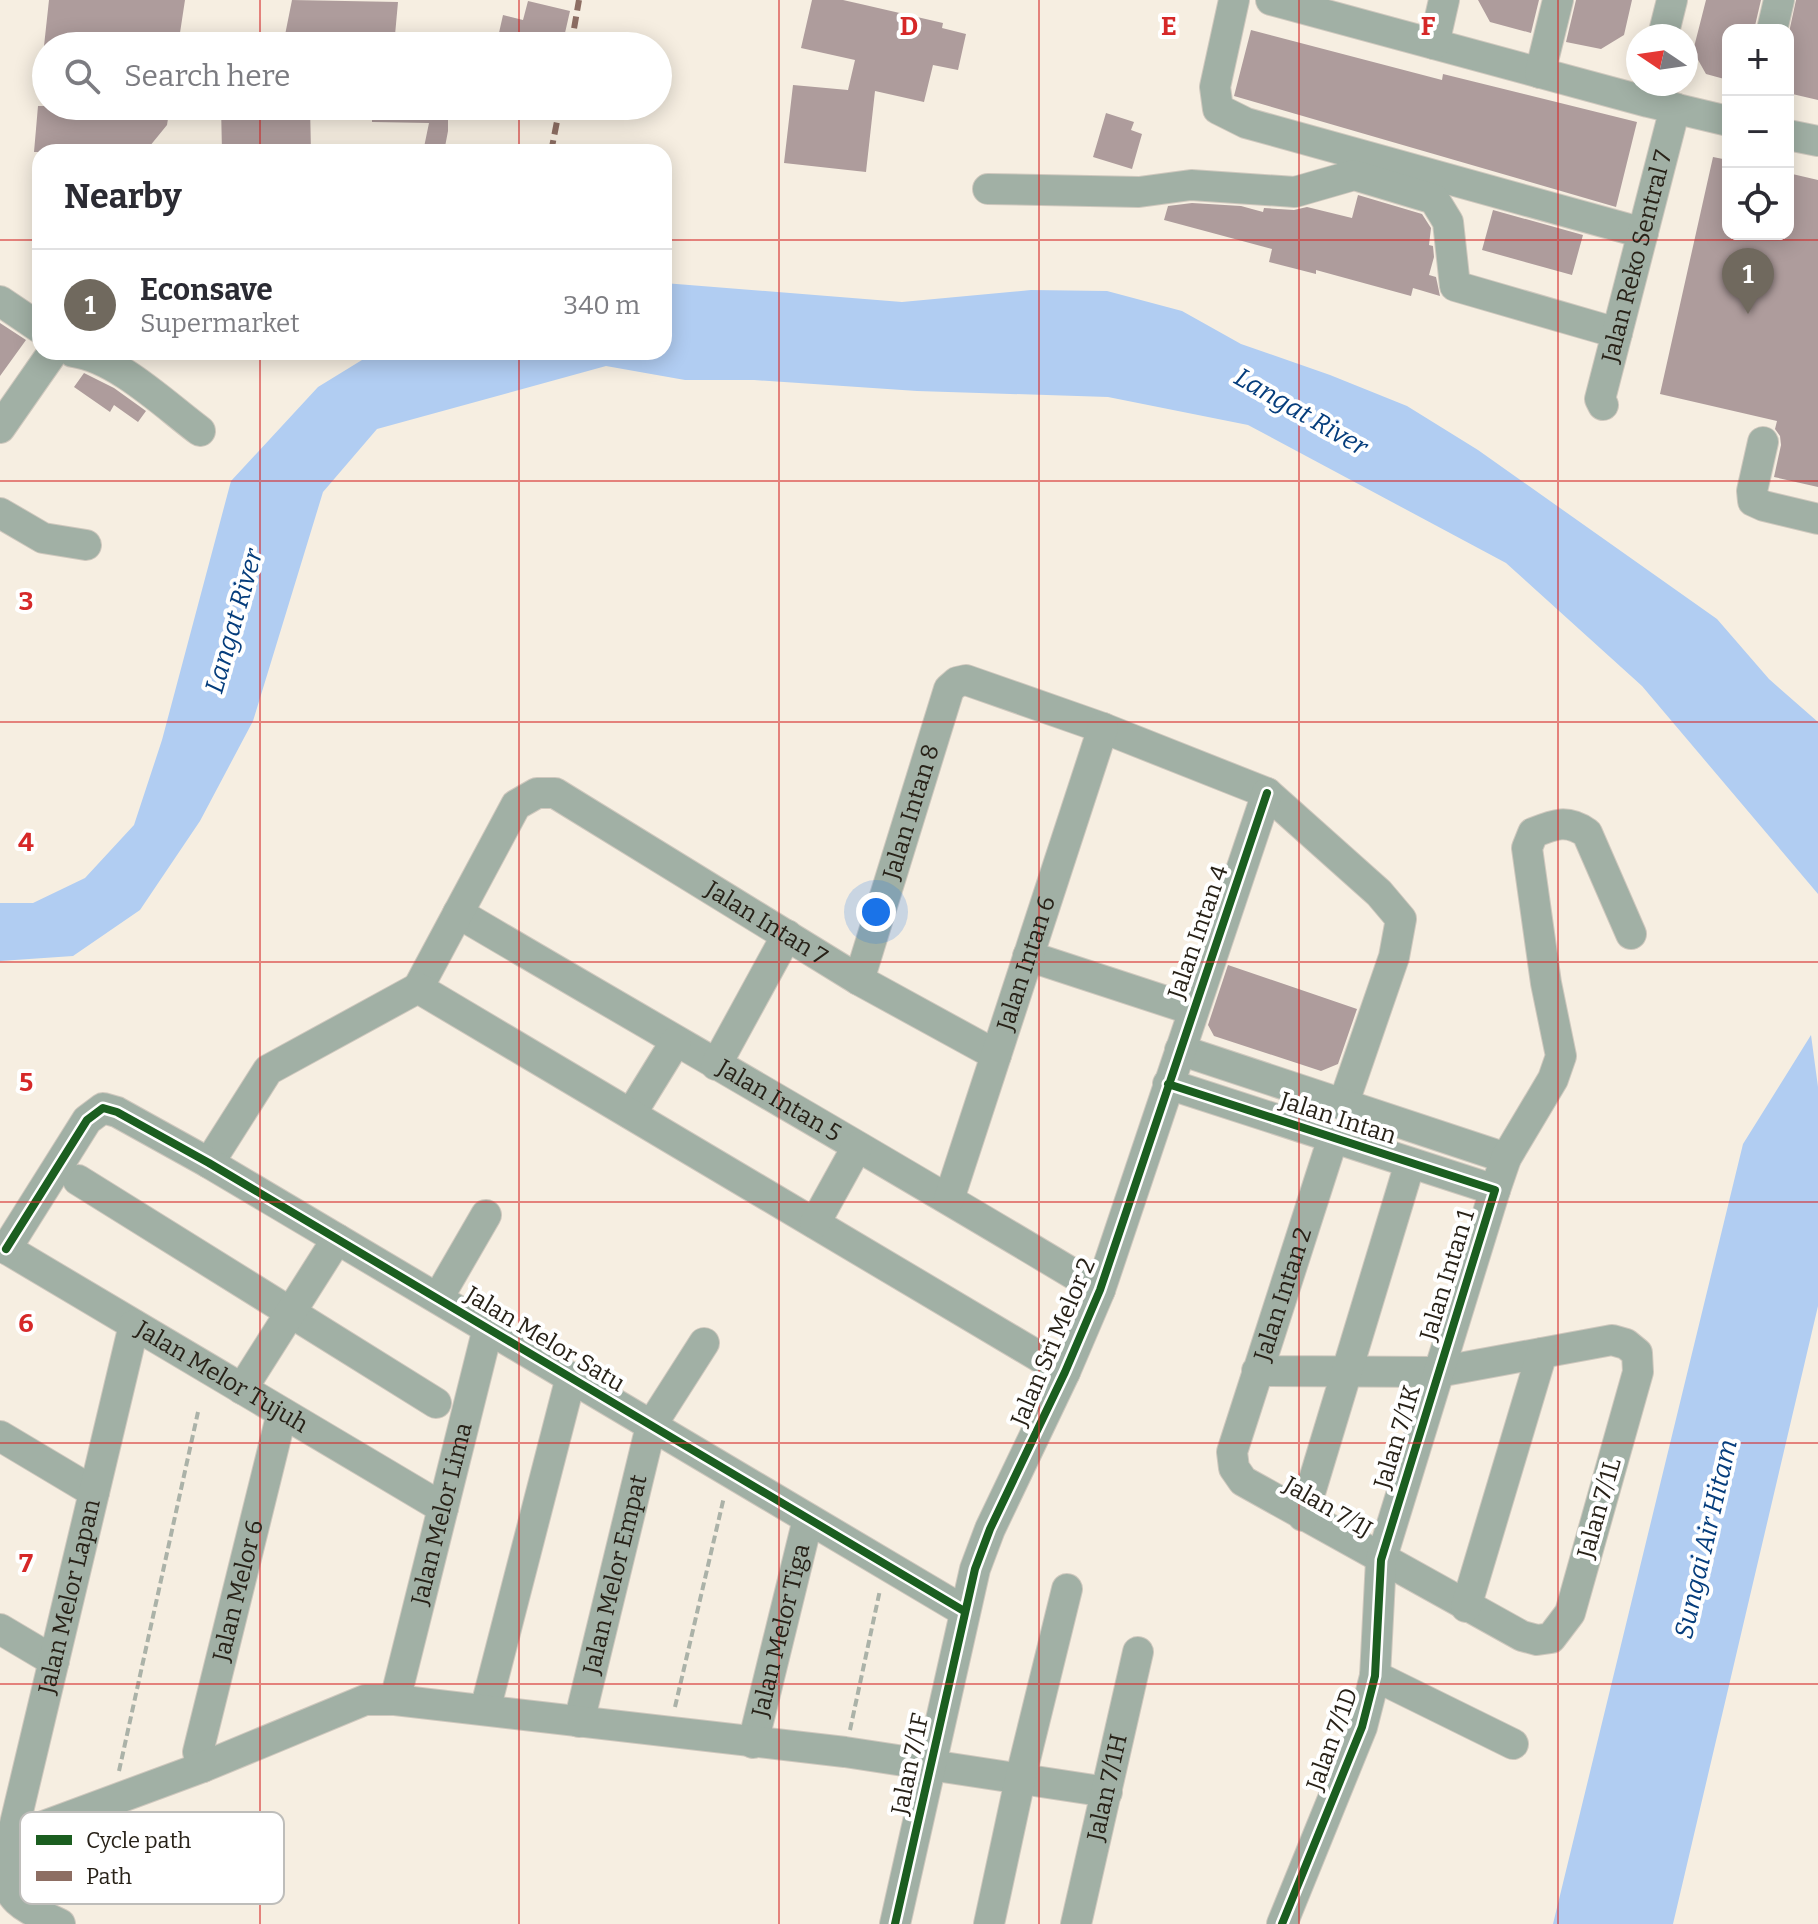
<!DOCTYPE html>
<meta charset="utf-8">
<style>
body{margin:0;font-family:Bitter,serif;background:#f2f2f3;color:#2b2b33}
.controls{position:absolute;right:24px;top:24px;display:grid;overflow:hidden;border-radius:16px;box-shadow:0 4px 20px #0003}
.controls button{width:72px;height:72px;display:grid;place-items:center;padding:0;border:0;border-bottom:2px solid #e1e1e2;background:#fff;color:#2b2b33;font:40px sans-serif}
.compass{position:absolute;left:1626px;top:24px;width:72px;height:72px;border-radius:50%;background:#fff;box-shadow:0 4px 20px #0003;rotate:283deg}
.you{position:absolute;left:876px;top:912px;width:28px;height:28px;margin:-20px;border:6px solid #fff;border-radius:50%;background:#1a73e8;box-shadow:0 0 0 12px #1a73e833}
.badge{display:grid;place-items:center;width:52px;height:52px;border-radius:50%;background:#70695e;color:#fff;font-size:26px;font-weight:700}
.pin{position:absolute;translate:-50% -66px;filter:drop-shadow(0 2px 4px #0008)}
.pin::after{content:'';position:absolute;top:42px;width:28px;height:24px;background:inherit;clip-path:polygon(0 0,100% 0,50% 100%)}
.list{margin:0;padding:0;list-style:none}
h2{display:flex;justify-content:space-between;align-items:center;height:104px;margin:0;padding:0 32px;font-size:34px}
h2 small{font-size:26px;font-weight:400;color:#7c7c81}
.list li{display:grid;grid-template-columns:52px 1fr auto;gap:24px;align-items:center;box-sizing:border-box;height:112px;padding:0 32px;border-top:2px solid #e1e1e2}
.list b{display:block;font-size:30px;white-space:nowrap}
.list p{margin:0;font-size:26px;white-space:nowrap;color:#7c7c81}
.list em{font-size:26px;font-style:normal;color:#7c7c81}
.icon{flex:none;width:44px;height:44px;fill:none;stroke:currentColor;stroke-width:2;stroke-linecap:round;stroke-linejoin:round}
.map{position:relative;flex:none;width:1818px;height:1924px;overflow:hidden}
.search{position:absolute;background:#fff;box-shadow:0 4px 20px #0003;left:32px;top:32px;width:640px;height:88px;display:flex;align-items:center;gap:20px;box-sizing:border-box;padding:0 28px;border-radius:44px;color:#7c7c81;font-size:30px}
.panel{position:absolute;background:#fff;box-shadow:0 4px 20px #0003;left:32px;top:144px;width:640px;height:216px;border-radius:24px}
.map>svg:first-child{display:block}
.water{fill:#b1cdf2}
.building{fill:#ae9c9c}
.lines{fill:none;stroke-linecap:round;stroke-linejoin:round}
.minor-casing{stroke:#cfc8be;stroke-width:32}
.path{stroke:#abb2a8;stroke-width:4;stroke-dasharray:8 4;stroke-linecap:butt}
.minor{stroke:#a1b0a5;stroke-width:30}
.quiet{stroke:#8d6e63;stroke-width:6;stroke-dasharray:12 6;stroke-linecap:butt}
.cycleway-casing{stroke:#fff;stroke-width:13}
.cycleway{stroke:#1b5e20;stroke-width:8}
.grid{fill:none;stroke:#d62828;stroke-width:2;stroke-opacity:0.55}
.labels{text-anchor:middle;dominant-baseline:central;stroke-width:8;stroke-linejoin:round;paint-order:stroke}
.street-label{font-size:24px;fill:#282218;stroke:#fff}
.water-label{font-size:26px;font-style:italic;fill:#053d7c;stroke:#fff}
.key{fill:#fff;stroke:#bebdba;stroke-width:2}
.key-label{font-size:22px;fill:#282218}
.grid-label{font-size:26px;text-anchor:middle;font-weight:bold;fill:#d62828;stroke:#fff;stroke-width:8;stroke-linejoin:round;paint-order:stroke}
</style>
<div class="map">
<svg width="1818" height="1924" viewBox="0 0 1818 1924">
<rect width="100%" height="100%" fill="#f6eee1"/>
<path class="water" d="M 664,283 L 902,302 L 1031,290 L 1107,291 L 1182,311 L 1241,344 L 1330,375 L 1407,406 L 1478,450 L 1717,619 L 1769,679 L 1818,722 L 1818,894 L 1642,686 L 1506,563 L 1248,425 L 1108,397 L 917,391 L 754,380 L 685,380 L 606,366 L 377,429 L 323,492 L 253,721 L 200,821 L 140,910 L 73,956 L 0,961 L 0,903 L 33,903 L 85,878 L 134,825 L 162,740 L 231,481 L 318,387 L 375,352 L 664,352 Z
M 1811,1035 L 1818,1087 L 1818,1306 L 1673,1924 L 1553,1924 L 1743,1144 Z"/>
<path class="building" d="M 49,0 L 185,0 L 178,46 L 44,46 Z
M 292,0 L 398,2 L 394,46 L 317,46 L 284,40 Z
M 812,0 L 843,0 L 865,5 L 943,23 L 942,28 L 966,34 L 958,70 L 933,65 L 924,102 L 875,91 L 866,172 L 784,163 L 793,85 L 848,90 L 855,60 L 801,48 Z
M 1478,0 L 1539,0 L 1531,33 L 1490,22 Z
M 1576,0 L 1632,0 L 1624,35 L 1601,49 L 1566,42 Z
M 1706,0 L 1761,0 L 1754,30 L 1728,30 L 1728,80 L 1706,74 L 1693,51 Z
M 1796,0 L 1818,0 L 1818,100 L 1788,93 L 1788,37 Z
M 528,1 L 570,11 L 562,46 L 496,46 L 503,15 L 523,20 Z
M 1251,30 L 1442,80 L 1443,74 L 1637,122 L 1616,207 L 1234,96 Z
M 38,106 L 170,106 L 167,125 L 145,152 L 34,152 Z
M 221,106 L 310,106 L 311,152 L 222,152 Z
M 372,106 L 448,106 L 448,131 L 444,152 L 423,152 L 429,123 L 372,122 Z
M 1106,113 L 1134,122 L 1131,130 L 1142,134 L 1132,169 L 1093,157 Z
M 1713,157 L 1728,160 L 1728,234 L 1788,234 L 1788,173 L 1818,180 L 1818,487 L 1774,477 L 1781,445 L 1780,436 L 1775,429 L 1777,421 L 1660,394 Z
M 1358,195 L 1422,214 L 1431,228 L 1429,245 L 1433,246 L 1434,257 L 1429,275 L 1436,277 L 1440,296 L 1413,288 L 1411,296 L 1316,270 L 1316,274 L 1269,262 L 1272,249 L 1164,220 L 1168,206 L 1192,203 L 1241,206 L 1263,212 L 1264,208 L 1294,210 L 1307,207 L 1352,218 Z
M 1493,210 L 1583,235 L 1572,275 L 1482,250 Z
M 0,323 L 26,340 L 0,376 Z
M 84,373 L 114,388 L 146,411 L 138,422 L 114,405 L 110,412 L 74,387 Z
M 1228,965 L 1357,1009 L 1338,1064 L 1321,1071 L 1214,1036 L 1208,1025 Z"/>
<g class="lines">
<defs>
<g id="minor">
<path d="M 1234,0 L 1215,87 L 1218,109 L 1246,123 L 1643,233"/>
<path d="M 1271,0 L 1648,102 L 1728,121"/>
<path d="M 1772,30 L 1779,0"/>
<path d="M 1663,36 L 1672,0"/>
<path d="M 1434,44 L 1444,0"/>
<path d="M 1540,73 L 1558,0"/>
<path d="M 1788,135 L 1818,141"/>
<path d="M 988,189 L 1139,192 L 1191,185 L 1295,192 L 1354,175 L 1434,199 L 1448,222 L 1455,286 L 1617,333"/>
<path d="M 0,301 L 40,328"/>
<path d="M 73,352 C 117,358 165,405 200,431"/>
<path id="s1" d="M 1603,405 L 1600,399 L 1675,108"/>
<path d="M 0,428 L 53,352"/>
<path d="M 1763,442 L 1752,491 L 1753,501 L 1764,506 L 1818,519"/>
<path d="M 0,513 L 43,538 L 86,545"/>
<path id="s2" d="M 458,913 C 672,1039 888,1162 1100,1290"/>
<path d="M 1028,956 L 1193,1010"/>
<path id="s3" d="M 859,980 L 949,689 L 957,682 L 966,680 L 1103,728 L 1267,793 L 1379,893 L 1401,919 L 1394,957 L 1343,1105"/>
<path id="s4" d="M 418,988 L 516,805 L 537,793 L 555,793 L 859,980 L 996,1055"/>
<path d="M 1180,1050 L 1506,1158"/>
<path d="M 716,1065 L 787,935"/>
<path d="M 1168,1084 L 1495,1190"/>
<path d="M 631,1114 L 676,1041"/>
<path d="M 209,1163 L 268,1070 L 418,988 L 1065,1372"/>
<path d="M 78,1180 L 436,1403"/>
<path id="s5" d="M 949,1199 L 1103,728"/>
<path d="M 815,1223 L 857,1147"/>
<path id="s6" d="M 0,1245 L 443,1508"/>
<path d="M 6,1249 L 87,1120 L 103,1108 L 117,1112 L 209,1163 L 964,1611"/>
<path d="M 438,1298 L 486,1215"/>
<path id="s7" d="M 1257,1371 L 1438,1372 L 1612,1340 L 1626,1344 L 1637,1353 L 1638,1372 L 1570,1613 L 1551,1638 L 1537,1640 L 1522,1636 L 1243,1481 L 1234,1468 L 1232,1452 L 1333,1138"/>
<path d="M 242,1389 L 337,1239"/>
<path d="M 0,1436 L 94,1492"/>
<path d="M 1303,1516 L 1410,1163"/>
<path d="M 1466,1607 L 1542,1353"/>
<path d="M 0,1629 L 54,1661"/>
<path d="M 1375,1676 L 1513,1744"/>
<path id="s8" d="M 395,1700 L 488,1328"/>
<path d="M 485,1710 L 571,1377"/>
<path id="s9" d="M 579,1722 L 651,1426 L 704,1343"/>
<path id="s10" d="M 753,1743 L 808,1519"/>
<path id="s11" d="M 203,1767 L 198,1752 L 282,1413"/>
<path d="M 11,1838 L 203,1767 L 365,1700 L 395,1700 L 845,1752 L 1107,1792"/>
<path id="s12" d="M 60,1924 C 31,1909 8,1906 4,1870 L 134,1325"/>
<path d="M 895,1924 L 975,1569 L 990,1529 L 1065,1372 L 1100,1290 L 1267,793"/>
<path d="M 989,1924 L 1020,1780 L 1067,1589"/>
<path id="s13" d="M 1076,1924 L 1138,1652"/>
<path d="M 1282,1924 L 1362,1727 L 1375,1676 L 1381,1560 L 1495,1190 L 1506,1158 L 1553,1079 L 1561,1056 L 1546,983 L 1527,848 L 1533,833 C 1555,824 1567,819 1587,833 L 1631,934"/>
</g>
</defs>
<use href="#minor" class="minor-casing"/>
<path class="path" d="M 675,1707 L 724,1497
M 850,1730 L 880,1590
M 119,1771 L 198,1412"/>
<use href="#minor" class="minor"/>
<path class="quiet" d="M 571,46 L 579,0
M 551,152 L 560,106"/>
<defs>
<path id="cycleway" d="M 1168,1084 L 1495,1190 L 1381,1560 L 1375,1676 L 1362,1727 L 1282,1924
M 6,1249 L 87,1120 L 103,1108 L 117,1112 L 209,1163 L 964,1611
M 895,1924 L 975,1569 L 990,1529 L 1065,1372 L 1100,1290 L 1267,793"/>
</defs>
<use href="#cycleway" class="cycleway-casing"/>
<use href="#cycleway" class="cycleway"/>
</g>
<path class="grid" d="M 260,0 L 260,46M 519,0 L 519,46M 779,0 L 779,1924M 1039,0 L 1039,1924M 1299,0 L 1299,1924M 1558,0 L 1558,1924M 260,106 L 260,152M 519,106 L 519,152M 0,240 L 40,240M 664,240 L 1818,240M 260,352 L 260,1924M 519,352 L 519,1924M 0,481 L 1818,481M 0,722 L 1818,722M 0,962 L 1818,962M 0,1202 L 1818,1202M 0,1443 L 1818,1443M 0,1684 L 1818,1684"/>
<g class="labels">
<g class="street-label">
<text stroke="none"><textPath href="#s1" startOffset="154">Jalan Reko Sentral 7</textPath></text>
<text stroke="none"><textPath href="#s3" startOffset="176">Jalan Intan 8</textPath></text>
<text stroke="none"><textPath href="#s4" startOffset="498">Jalan Intan 7</textPath></text>
<text transform="translate(1198 932) rotate(-71)">Jalan Intan 4</text>
<text stroke="none"><textPath href="#s5" startOffset="248">Jalan Intan 6</textPath></text>
<text stroke="none"><textPath href="#s2" startOffset="372">Jalan Intan 5</textPath></text>
<text transform="translate(1338 1118) rotate(18)">Jalan Intan</text>
<text transform="translate(1447 1275) rotate(-73)">Jalan Intan 1</text>
<text stroke="none"><textPath href="#s7" startOffset="1234">Jalan Intan 2</textPath></text>
<text transform="translate(545 1339) rotate(31)">Jalan Melor Satu</text>
<text transform="translate(1053 1342) rotate(-67)">Jalan Sri Melor 2</text>
<text stroke="none"><textPath href="#s6" startOffset="258">Jalan Melor Tujuh</textPath></text>
<text transform="translate(1397 1437) rotate(-73)">Jalan 7/1K</text>
<text transform="translate(1328 1507) rotate(30)">Jalan 7/1J</text>
<text transform="translate(1599 1508) rotate(-74)">Jalan 7/1L</text>
<text stroke="none"><textPath href="#s8" startOffset="192">Jalan Melor Lima</textPath></text>
<text stroke="none"><textPath href="#s9" startOffset="152">Jalan Melor Empat</textPath></text>
<text stroke="none"><textPath href="#s11" startOffset="182">Jalan Melor 6</textPath></text>
<text stroke="none"><textPath href="#s12" startOffset="364">Jalan Melor Lapan</textPath></text>
<text stroke="none"><textPath href="#s10" startOffset="116">Jalan Melor Tiga</textPath></text>
<text transform="translate(1332 1739) rotate(-70)">Jalan 7/1D</text>
<text transform="translate(910 1764) rotate(-78)">Jalan 7/1F</text>
<text stroke="none"><textPath href="#s13" startOffset="140">Jalan 7/1H</textPath></text>
</g>
<g class="water-label">
<text transform="translate(1301 412) rotate(30)">Langat River</text>
<text transform="translate(234 621) rotate(-74)">Langat River</text>
<text transform="translate(1706 1539) rotate(-77)">Sungai Air Hitam</text>
</g>
</g>
<rect x="20" y="1812" width="264" height="92" rx="12" class="key"/>
<rect x="36" y="1835" width="36" height="10" fill="#1b5e20"/>
<rect x="36" y="1871" width="36" height="10" fill="#8d6e63"/>
<g class="key-label">
<text x="86" y="1848">Cycle path</text>
<text x="86" y="1884">Path</text>
</g>
<g class="grid-label">
<text x="909" y="35">D</text>
<text x="1169" y="35">E</text>
<text x="1428" y="35">F</text>
<text x="26" y="610">3</text>
<text x="26" y="851">4</text>
<text x="26" y="1091">5</text>
<text x="26" y="1332">6</text>
<text x="26" y="1572">7</text>
</g>
</svg>
<div class="controls">
<button>+</button>
<button>−</button>
<button><svg class="icon" aria-label="locate" viewBox="0 0 24 24"><circle cx="12" cy="12" r="6"/><path d="M12 2v4M12 18v4M2 12h4M18 12h4"/></svg></button>
</div>
<svg class="compass" viewBox="-18 -18 36 36"><path d="M0-13l5 13h-10z" fill="#e53935"/><path d="M0 13l5-13h-10z" fill="#7c7c81"/></svg>
<div class="you"></div>
<div class="pin badge" style="left:1748px;top:314px">1</div>
<div class="search"><svg class="icon" aria-label="search" viewBox="0 0 24 24"><circle cx="10" cy="10" r="6"/><path d="M15 15l6 6"/></svg>Search here</div>
<section class="panel">
<h2>Nearby<small></small></h2>
<ul class="list">
<li><span class="badge">1</span><div><b>Econsave</b><p>Supermarket</p></div><em>340 m</em></li>
</ul>
</section>
</div>
